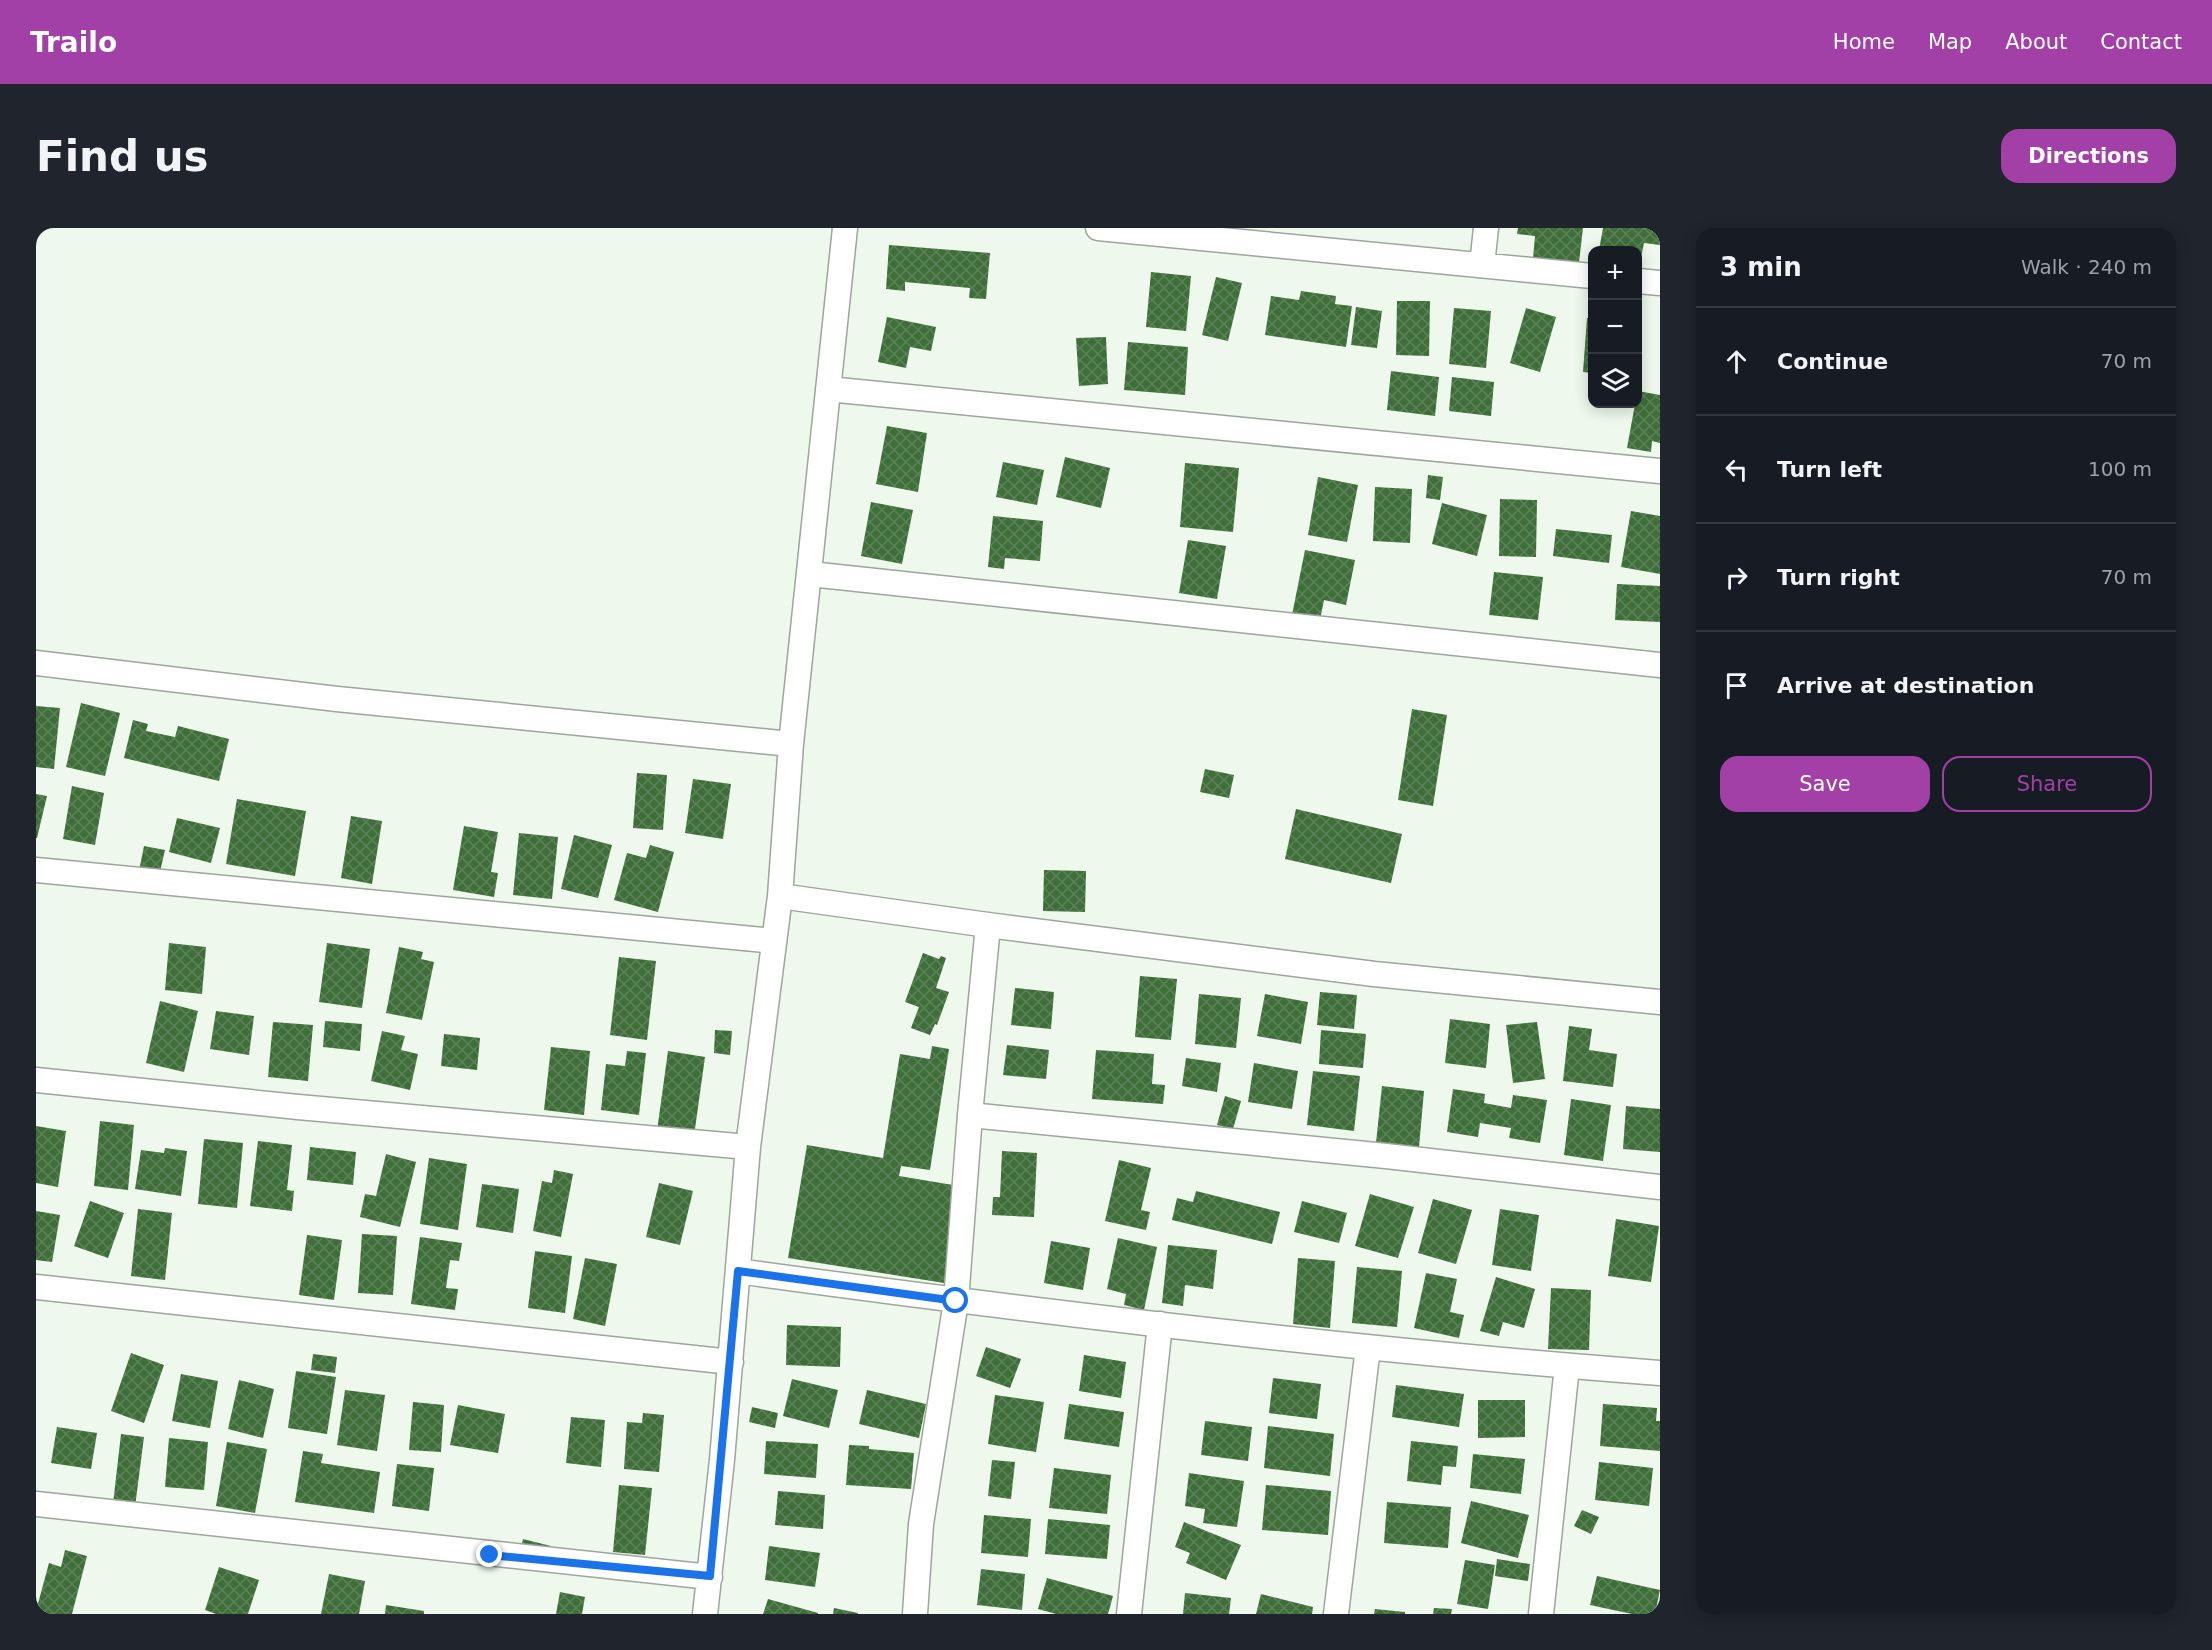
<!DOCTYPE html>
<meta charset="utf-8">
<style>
body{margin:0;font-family:"DejaVu Sans",sans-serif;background:#20242c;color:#f1f3f6}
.controls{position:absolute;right:18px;top:18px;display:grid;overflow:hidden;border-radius:12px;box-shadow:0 3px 15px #0003}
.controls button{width:54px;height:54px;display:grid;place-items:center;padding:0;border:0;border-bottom:2px solid #363941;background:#171b24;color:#f1f3f6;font:30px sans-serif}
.stop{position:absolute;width:18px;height:18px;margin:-14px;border:4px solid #1a73e8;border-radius:50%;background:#fff}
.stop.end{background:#1a73e8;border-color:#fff;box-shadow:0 2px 6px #0008}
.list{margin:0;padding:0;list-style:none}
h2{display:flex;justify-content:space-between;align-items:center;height:78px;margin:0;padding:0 24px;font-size:26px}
h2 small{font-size:20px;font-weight:400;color:#9ea1a6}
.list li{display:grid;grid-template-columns:39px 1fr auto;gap:18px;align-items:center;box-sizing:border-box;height:108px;padding:0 24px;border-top:2px solid #363941}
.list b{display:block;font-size:22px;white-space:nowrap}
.list em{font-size:20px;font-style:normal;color:#9ea1a6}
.actions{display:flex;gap:12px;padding:18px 24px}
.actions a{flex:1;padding:14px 0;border:2px solid #a240a8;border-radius:18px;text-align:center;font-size:21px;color:#a240a8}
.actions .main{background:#a240a8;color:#fff}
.icon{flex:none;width:33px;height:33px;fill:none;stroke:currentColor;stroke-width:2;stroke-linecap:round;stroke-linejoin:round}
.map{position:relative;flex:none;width:1624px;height:1386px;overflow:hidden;border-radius:18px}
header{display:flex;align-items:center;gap:36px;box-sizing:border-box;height:84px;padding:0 30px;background:#a240a8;color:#fff}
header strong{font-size:28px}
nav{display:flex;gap:33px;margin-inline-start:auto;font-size:21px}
.intro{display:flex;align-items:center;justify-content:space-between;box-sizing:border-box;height:144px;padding:0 36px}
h1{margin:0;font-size:42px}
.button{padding:15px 27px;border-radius:18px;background:#a240a8;color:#fff;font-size:21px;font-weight:700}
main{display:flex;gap:36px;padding:0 36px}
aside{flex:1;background:#171b24;border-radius:18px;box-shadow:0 3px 15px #0003}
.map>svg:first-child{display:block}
.building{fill:url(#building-cross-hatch)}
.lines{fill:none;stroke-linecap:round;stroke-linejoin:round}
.street-casing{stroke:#9da69c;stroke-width:27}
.street{stroke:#fff;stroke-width:24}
.route{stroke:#1a73e8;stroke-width:8}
</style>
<header>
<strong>Trailo</strong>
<nav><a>Home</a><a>Map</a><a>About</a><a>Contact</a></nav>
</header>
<div class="intro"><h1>Find us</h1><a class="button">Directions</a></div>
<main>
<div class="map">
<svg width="1624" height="1386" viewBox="0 0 1624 1386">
<defs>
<pattern id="building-cross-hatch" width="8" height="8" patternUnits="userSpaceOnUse" patternTransform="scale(1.5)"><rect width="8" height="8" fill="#3e6f39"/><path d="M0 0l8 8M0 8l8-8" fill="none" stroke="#5d8259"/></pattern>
</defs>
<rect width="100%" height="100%" fill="#eef8ec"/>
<path class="building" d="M 1482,0 L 1547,0 L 1543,35 L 1497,30 L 1499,8 L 1481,6 Z
M 1567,0 L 1624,0 L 1624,17 L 1608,15 L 1602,44 L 1602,22 L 1563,22 Z
M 853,17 L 954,25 L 950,71 L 933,70 L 934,60 L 869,54 L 869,63 L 850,61 Z
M 1115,44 L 1155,48 L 1150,103 L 1110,99 Z
M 1180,49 L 1206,55 L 1192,113 L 1166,107 Z
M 1265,63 L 1300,68 L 1299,76 L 1316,78 L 1310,119 L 1229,107 L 1235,68 L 1263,72 Z
M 1361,73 L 1394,73 L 1393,128 L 1360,127 Z
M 1320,79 L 1346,83 L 1341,120 L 1315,117 Z
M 1418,80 L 1455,83 L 1450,140 L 1413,136 Z
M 1490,80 L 1520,89 L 1504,144 L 1474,135 Z
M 851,89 L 900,99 L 895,123 L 874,119 L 870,140 L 842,134 Z
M 1551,90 L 1556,90 L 1556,145 L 1547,144 Z
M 1070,109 L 1072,156 L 1043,158 L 1040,110 Z
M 1092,114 L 1152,119 L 1149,167 L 1088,162 Z
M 1355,143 L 1403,149 L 1399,188 L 1351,182 Z
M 1416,149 L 1458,154 L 1455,188 L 1413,183 Z
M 1602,163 L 1624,167 L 1624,215 L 1616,213 L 1615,224 L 1591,220 L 1599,176 L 1602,176 Z
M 851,198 L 891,205 L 882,264 L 840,256 Z
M 1029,229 L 1074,240 L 1065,280 L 1020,269 Z
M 967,234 L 1008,242 L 1001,277 L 960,269 Z
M 1149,235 L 1203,240 L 1197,304 L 1144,299 Z
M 1392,247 L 1407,249 L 1404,272 L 1390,270 Z
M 1282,249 L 1322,257 L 1311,314 L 1272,307 Z
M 1339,259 L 1376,261 L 1374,315 L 1337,313 Z
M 1464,271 L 1501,272 L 1500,329 L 1463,328 Z
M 835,274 L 877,282 L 866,336 L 825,328 Z
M 1406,275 L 1451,287 L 1441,328 L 1396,316 Z
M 1595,283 L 1624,288 L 1624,346 L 1585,339 Z
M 957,288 L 1007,293 L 1004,333 L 969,330 L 968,341 L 952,339 Z
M 1520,301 L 1576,307 L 1573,335 L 1517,328 Z
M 1152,312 L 1190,318 L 1181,371 L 1143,365 Z
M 1269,322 L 1319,332 L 1310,377 L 1288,372 L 1284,392 L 1256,387 Z
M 1458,344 L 1507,349 L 1502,392 L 1453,387 Z
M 1581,356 L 1624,358 L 1624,394 L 1579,392 Z
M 45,475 L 84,485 L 69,548 L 30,539 Z
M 0,478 L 24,480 L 18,541 L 0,539 Z
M 1376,481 L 1411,487 L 1397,578 L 1362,572 Z
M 97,492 L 112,496 L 110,503 L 139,509 L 142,498 L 193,511 L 183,553 L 88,530 Z
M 1169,541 L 1198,547 L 1193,570 L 1164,564 Z
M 601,545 L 631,547 L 627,602 L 597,600 Z
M 657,551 L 695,556 L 687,611 L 649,605 Z
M 36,558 L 68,565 L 59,617 L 27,611 Z
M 0,566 L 11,568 L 1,610 L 0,610 Z
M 201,571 L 270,583 L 259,648 L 190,636 Z
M 1260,581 L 1366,606 L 1355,655 L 1249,631 Z
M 315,588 L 346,593 L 336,656 L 305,650 Z
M 141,590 L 184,600 L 175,635 L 133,624 Z
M 428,598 L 462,604 L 455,644 L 462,645 L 458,669 L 417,662 Z
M 483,605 L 522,609 L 516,671 L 477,667 Z
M 538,607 L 576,617 L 562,670 L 525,661 Z
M 614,617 L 638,624 L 622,684 L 578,672 L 591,625 L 610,630 Z
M 108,618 L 129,622 L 123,648 L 103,643 Z
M 1008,642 L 1050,643 L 1049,684 L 1007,683 Z
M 133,715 L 170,719 L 166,766 L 129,762 Z
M 291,715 L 334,721 L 326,780 L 283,774 Z
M 363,719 L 387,724 L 385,731 L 398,734 L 386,792 L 350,785 Z
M 887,725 L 903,731 L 905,728 L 910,730 L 900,760 L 913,764 L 901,797 L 899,796 L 894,807 L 875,800 L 883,779 L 869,774 Z
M 583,729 L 620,733 L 611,812 L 574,807 Z
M 1104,748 L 1141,751 L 1135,812 L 1099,809 Z
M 979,760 L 1018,764 L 1015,801 L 975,797 Z
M 1284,764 L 1321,767 L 1318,801 L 1281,797 Z
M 1163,766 L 1205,770 L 1200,820 L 1159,816 Z
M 1229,766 L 1272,774 L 1265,816 L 1221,808 Z
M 124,773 L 162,783 L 148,844 L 110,835 Z
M 180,783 L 218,788 L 213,827 L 174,821 Z
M 1414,791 L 1454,796 L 1450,840 L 1409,835 Z
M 289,793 L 326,796 L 324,823 L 287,819 Z
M 237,794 L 277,797 L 272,853 L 232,849 Z
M 1501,794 L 1509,851 L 1477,855 L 1470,797 Z
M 1533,798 L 1556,801 L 1553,822 L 1581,826 L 1577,859 L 1527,853 Z
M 679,802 L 696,803 L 694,827 L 678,825 Z
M 1285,802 L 1330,806 L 1327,840 L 1283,836 Z
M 346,803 L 369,808 L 365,822 L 382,826 L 374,862 L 335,853 Z
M 408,806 L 444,810 L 441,842 L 405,838 Z
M 971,817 L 1013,822 L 1010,851 L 967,847 Z
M 896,818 L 913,821 L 894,942 L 865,938 L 863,948 L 923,958 L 908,1055 L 752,1030 L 771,917 L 847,930 L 864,826 L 894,831 Z
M 515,819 L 554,823 L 548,887 L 508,882 Z
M 1060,822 L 1118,826 L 1116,856 L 1129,857 L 1127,876 L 1056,871 Z
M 591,823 L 610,825 L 603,887 L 565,882 L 570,836 L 589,838 Z
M 632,823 L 669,829 L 658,908 L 621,903 Z
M 1150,830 L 1185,835 L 1181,864 L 1146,858 Z
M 1218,835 L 1262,843 L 1256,881 L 1212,874 Z
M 1277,843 L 1324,848 L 1318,903 L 1271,897 Z
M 1346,858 L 1388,863 L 1383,919 L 1340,915 Z
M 1417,861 L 1449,866 L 1448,875 L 1475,880 L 1477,867 L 1511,872 L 1504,915 L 1473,910 L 1475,900 L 1444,895 L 1442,909 L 1411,904 Z
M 1189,868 L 1205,873 L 1197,901 L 1181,897 Z
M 1535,871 L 1575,877 L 1567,933 L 1528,927 Z
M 1590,878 L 1624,881 L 1624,924 L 1587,921 Z
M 64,893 L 98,897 L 92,962 L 58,958 Z
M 0,898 L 30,903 L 22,959 L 0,955 Z
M 168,911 L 207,915 L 201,980 L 162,976 Z
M 222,913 L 256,917 L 251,962 L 258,963 L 256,983 L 214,978 Z
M 274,919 L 320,924 L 317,957 L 271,952 Z
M 129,920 L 151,923 L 145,968 L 99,961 L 105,922 L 128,925 Z
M 966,923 L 1001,925 L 998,989 L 956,987 L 957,969 L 964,969 Z
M 350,926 L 380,934 L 364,999 L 324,989 L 329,966 L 340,968 Z
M 393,930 L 431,936 L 422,1002 L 384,996 Z
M 1083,932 L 1115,940 L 1105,982 L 1114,984 L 1110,1002 L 1069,993 Z
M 518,942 L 537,946 L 525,1009 L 497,1003 L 506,953 L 516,955 Z
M 623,955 L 657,963 L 644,1017 L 610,1009 Z
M 446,956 L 483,961 L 477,1005 L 440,999 Z
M 1160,963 L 1244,984 L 1236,1016 L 1136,992 L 1141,970 L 1157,974 Z
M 1334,966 L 1378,979 L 1362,1030 L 1319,1018 Z
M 1397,971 L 1436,982 L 1420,1036 L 1382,1025 Z
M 54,973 L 88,985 L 72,1030 L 38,1018 Z
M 1266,973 L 1311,985 L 1303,1015 L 1258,1004 Z
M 102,981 L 136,985 L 129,1052 L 95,1048 Z
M 1464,981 L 1503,987 L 1495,1043 L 1456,1037 Z
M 0,983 L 24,987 L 16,1034 L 0,1032 Z
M 1580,991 L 1623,998 L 1615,1054 L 1572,1048 Z
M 326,1006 L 361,1008 L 357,1067 L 322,1065 Z
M 271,1007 L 306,1012 L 298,1072 L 263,1067 Z
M 384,1009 L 426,1015 L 423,1033 L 414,1032 L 410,1060 L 422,1061 L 419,1082 L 375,1076 Z
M 1082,1010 L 1121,1019 L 1108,1082 L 1088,1077 L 1090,1066 L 1071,1061 Z
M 1015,1013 L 1054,1020 L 1047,1062 L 1008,1055 Z
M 1132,1017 L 1181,1022 L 1177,1061 L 1149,1057 L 1147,1078 L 1126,1075 Z
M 499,1023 L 536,1028 L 529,1085 L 492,1080 Z
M 549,1030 L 581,1036 L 569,1098 L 537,1091 Z
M 1262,1030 L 1299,1033 L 1294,1100 L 1257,1096 Z
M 1321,1039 L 1366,1043 L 1361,1099 L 1316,1095 Z
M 1390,1045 L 1421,1051 L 1414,1084 L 1428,1087 L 1423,1110 L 1378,1100 Z
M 1460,1049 L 1499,1061 L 1488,1100 L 1467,1094 L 1463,1108 L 1444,1103 Z
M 1515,1060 L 1555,1062 L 1553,1122 L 1512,1121 Z
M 751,1097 L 805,1099 L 804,1139 L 750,1137 Z
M 950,1119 L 985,1131 L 974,1160 L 940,1148 Z
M 95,1125 L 128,1137 L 108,1195 L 75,1183 Z
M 277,1126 L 301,1129 L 299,1145 L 275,1142 Z
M 1048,1127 L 1090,1134 L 1085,1170 L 1043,1163 Z
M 260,1143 L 300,1149 L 291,1206 L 252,1200 Z
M 145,1146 L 182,1153 L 174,1200 L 136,1193 Z
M 1237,1150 L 1285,1156 L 1281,1191 L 1233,1185 Z
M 756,1151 L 802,1162 L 793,1200 L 747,1188 Z
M 203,1152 L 238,1161 L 227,1210 L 192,1201 Z
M 1360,1157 L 1428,1166 L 1423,1199 L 1356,1189 Z
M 309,1162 L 349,1167 L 341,1223 L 301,1217 Z
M 831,1162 L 890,1176 L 883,1210 L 823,1196 Z
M 959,1167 L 1008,1174 L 1000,1224 L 952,1216 Z
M 1442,1172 L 1489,1172 L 1489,1209 L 1442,1210 Z
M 377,1174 L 408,1177 L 405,1224 L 373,1222 Z
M 1033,1176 L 1088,1184 L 1083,1219 L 1028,1211 Z
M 1567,1176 L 1621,1180 L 1620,1193 L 1624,1193 L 1624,1223 L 1564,1218 Z
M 422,1177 L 469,1186 L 462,1225 L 414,1217 Z
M 716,1179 L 742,1185 L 739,1200 L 713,1194 Z
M 607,1185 L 628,1187 L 623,1244 L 588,1241 L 591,1194 L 606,1195 Z
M 535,1189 L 569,1192 L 565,1239 L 530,1235 Z
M 1169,1193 L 1216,1199 L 1212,1233 L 1165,1227 Z
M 1232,1198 L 1298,1206 L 1294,1248 L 1228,1240 Z
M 21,1199 L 61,1205 L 55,1241 L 15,1235 Z
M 85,1206 L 108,1209 L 99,1279 L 77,1276 Z
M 133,1210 L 172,1214 L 168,1262 L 129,1259 Z
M 730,1213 L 782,1216 L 780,1250 L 728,1246 Z
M 1375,1213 L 1422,1218 L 1420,1239 L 1407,1238 L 1405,1257 L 1371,1253 Z
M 191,1214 L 231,1221 L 219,1285 L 180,1278 Z
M 813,1217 L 833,1218 L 833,1221 L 878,1225 L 875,1261 L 810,1257 Z
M 267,1223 L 287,1226 L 285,1235 L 344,1244 L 338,1285 L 259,1274 Z
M 1437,1226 L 1489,1231 L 1485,1266 L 1434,1260 Z
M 956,1232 L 979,1234 L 975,1271 L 952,1268 Z
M 1563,1234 L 1617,1240 L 1613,1278 L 1559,1272 Z
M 361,1236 L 398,1240 L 393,1283 L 356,1278 Z
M 1018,1240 L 1075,1247 L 1071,1286 L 1013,1280 Z
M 1153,1245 L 1208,1253 L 1201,1299 L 1167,1295 L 1169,1281 L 1149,1278 Z
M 583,1257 L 616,1260 L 609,1327 L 577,1324 Z
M 1230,1257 L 1295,1263 L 1292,1307 L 1226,1302 Z
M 742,1263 L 789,1267 L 787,1301 L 739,1297 Z
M 1435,1273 L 1493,1287 L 1482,1330 L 1425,1315 Z
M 1351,1274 L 1415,1279 L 1412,1320 L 1348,1315 Z
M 1546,1282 L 1563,1289 L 1555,1306 L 1538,1298 Z
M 948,1287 L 995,1291 L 992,1329 L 945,1325 Z
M 1012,1291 L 1074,1297 L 1071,1331 L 1009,1326 Z
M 1148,1294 L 1205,1317 L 1190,1352 L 1150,1335 L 1154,1325 L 1139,1319 Z
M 487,1311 L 515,1318 L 512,1332 L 483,1326 Z
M 733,1318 L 784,1325 L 779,1359 L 729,1352 Z
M 29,1322 L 51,1328 L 36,1386 L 13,1386 L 0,1383 L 13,1335 L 25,1339 Z
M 1461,1331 L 1494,1336 L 1492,1353 L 1459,1348 Z
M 1429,1332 L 1459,1337 L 1452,1381 L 1421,1376 Z
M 183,1339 L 223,1352 L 212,1386 L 180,1386 L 169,1382 Z
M 945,1341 L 989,1346 L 986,1382 L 941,1377 Z
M 293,1346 L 329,1353 L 323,1386 L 285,1386 Z
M 1561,1348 L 1624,1362 L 1619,1386 L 1596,1386 L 1554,1377 Z
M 1011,1350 L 1077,1368 L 1072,1386 L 1020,1386 L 1002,1381 Z
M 524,1364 L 549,1369 L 546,1386 L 520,1386 Z
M 1149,1365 L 1195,1370 L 1193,1386 L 1147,1386 Z
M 1225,1366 L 1277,1379 L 1276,1386 L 1220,1386 Z
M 732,1371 L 782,1385 L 782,1386 L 727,1386 Z
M 350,1377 L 388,1383 L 388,1386 L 349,1386 Z
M 798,1380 L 822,1385 L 822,1386 L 797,1386 Z
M 1398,1380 L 1416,1381 L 1415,1386 L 1397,1386 Z
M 1339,1381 L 1369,1384 L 1369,1386 L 1338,1386 Z"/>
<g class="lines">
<defs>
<path id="street" d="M 1062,0 L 1556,48
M 1446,37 L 1450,0
M 1602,53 L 1624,55
M 792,161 L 1624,243
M 774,346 L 1624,437
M 0,435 L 301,471 L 755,516
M 0,642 L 738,713
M 744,668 L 952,697 L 1338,746 L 1624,774
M 952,697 L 934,887 L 1350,928 L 1624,959
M 0,852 L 262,879 L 712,919
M 702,1043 C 1008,1085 1316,1122 1624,1145
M 0,1059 L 695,1134
M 0,1276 C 225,1299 449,1326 674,1349
M 669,1386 L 686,1232 L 712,919 L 744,668 L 755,516 L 809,0
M 879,1386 L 885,1296 L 920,1073 L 934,887
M 1093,1386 L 1124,1096
M 1300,1386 L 1332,1119
M 1505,1386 L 1531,1138"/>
</defs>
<use href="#street" class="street-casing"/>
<use href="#street" class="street"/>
</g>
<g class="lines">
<path class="route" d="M 454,1327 L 674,1348 L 702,1043 L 920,1073"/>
</g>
</svg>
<div class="controls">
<button>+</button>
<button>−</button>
<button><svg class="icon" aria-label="layers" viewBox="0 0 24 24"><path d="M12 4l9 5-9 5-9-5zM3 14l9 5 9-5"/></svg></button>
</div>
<div class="stop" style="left:920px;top:1073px"></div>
<div class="stop end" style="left:454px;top:1327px"></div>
</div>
<aside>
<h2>3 min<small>Walk · 240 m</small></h2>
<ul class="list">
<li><svg class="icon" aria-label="ahead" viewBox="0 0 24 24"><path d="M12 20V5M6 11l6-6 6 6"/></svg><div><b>Continue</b></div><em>70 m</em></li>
<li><svg class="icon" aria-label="left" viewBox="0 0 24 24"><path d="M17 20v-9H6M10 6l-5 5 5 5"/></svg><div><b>Turn left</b></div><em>100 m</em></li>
<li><svg class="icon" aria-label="right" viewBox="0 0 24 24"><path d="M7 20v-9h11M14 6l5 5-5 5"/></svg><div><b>Turn right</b></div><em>70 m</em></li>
<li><svg class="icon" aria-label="arrive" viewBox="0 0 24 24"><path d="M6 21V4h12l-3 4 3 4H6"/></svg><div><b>Arrive at destination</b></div></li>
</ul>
<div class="actions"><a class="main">Save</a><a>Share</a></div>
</aside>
</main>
